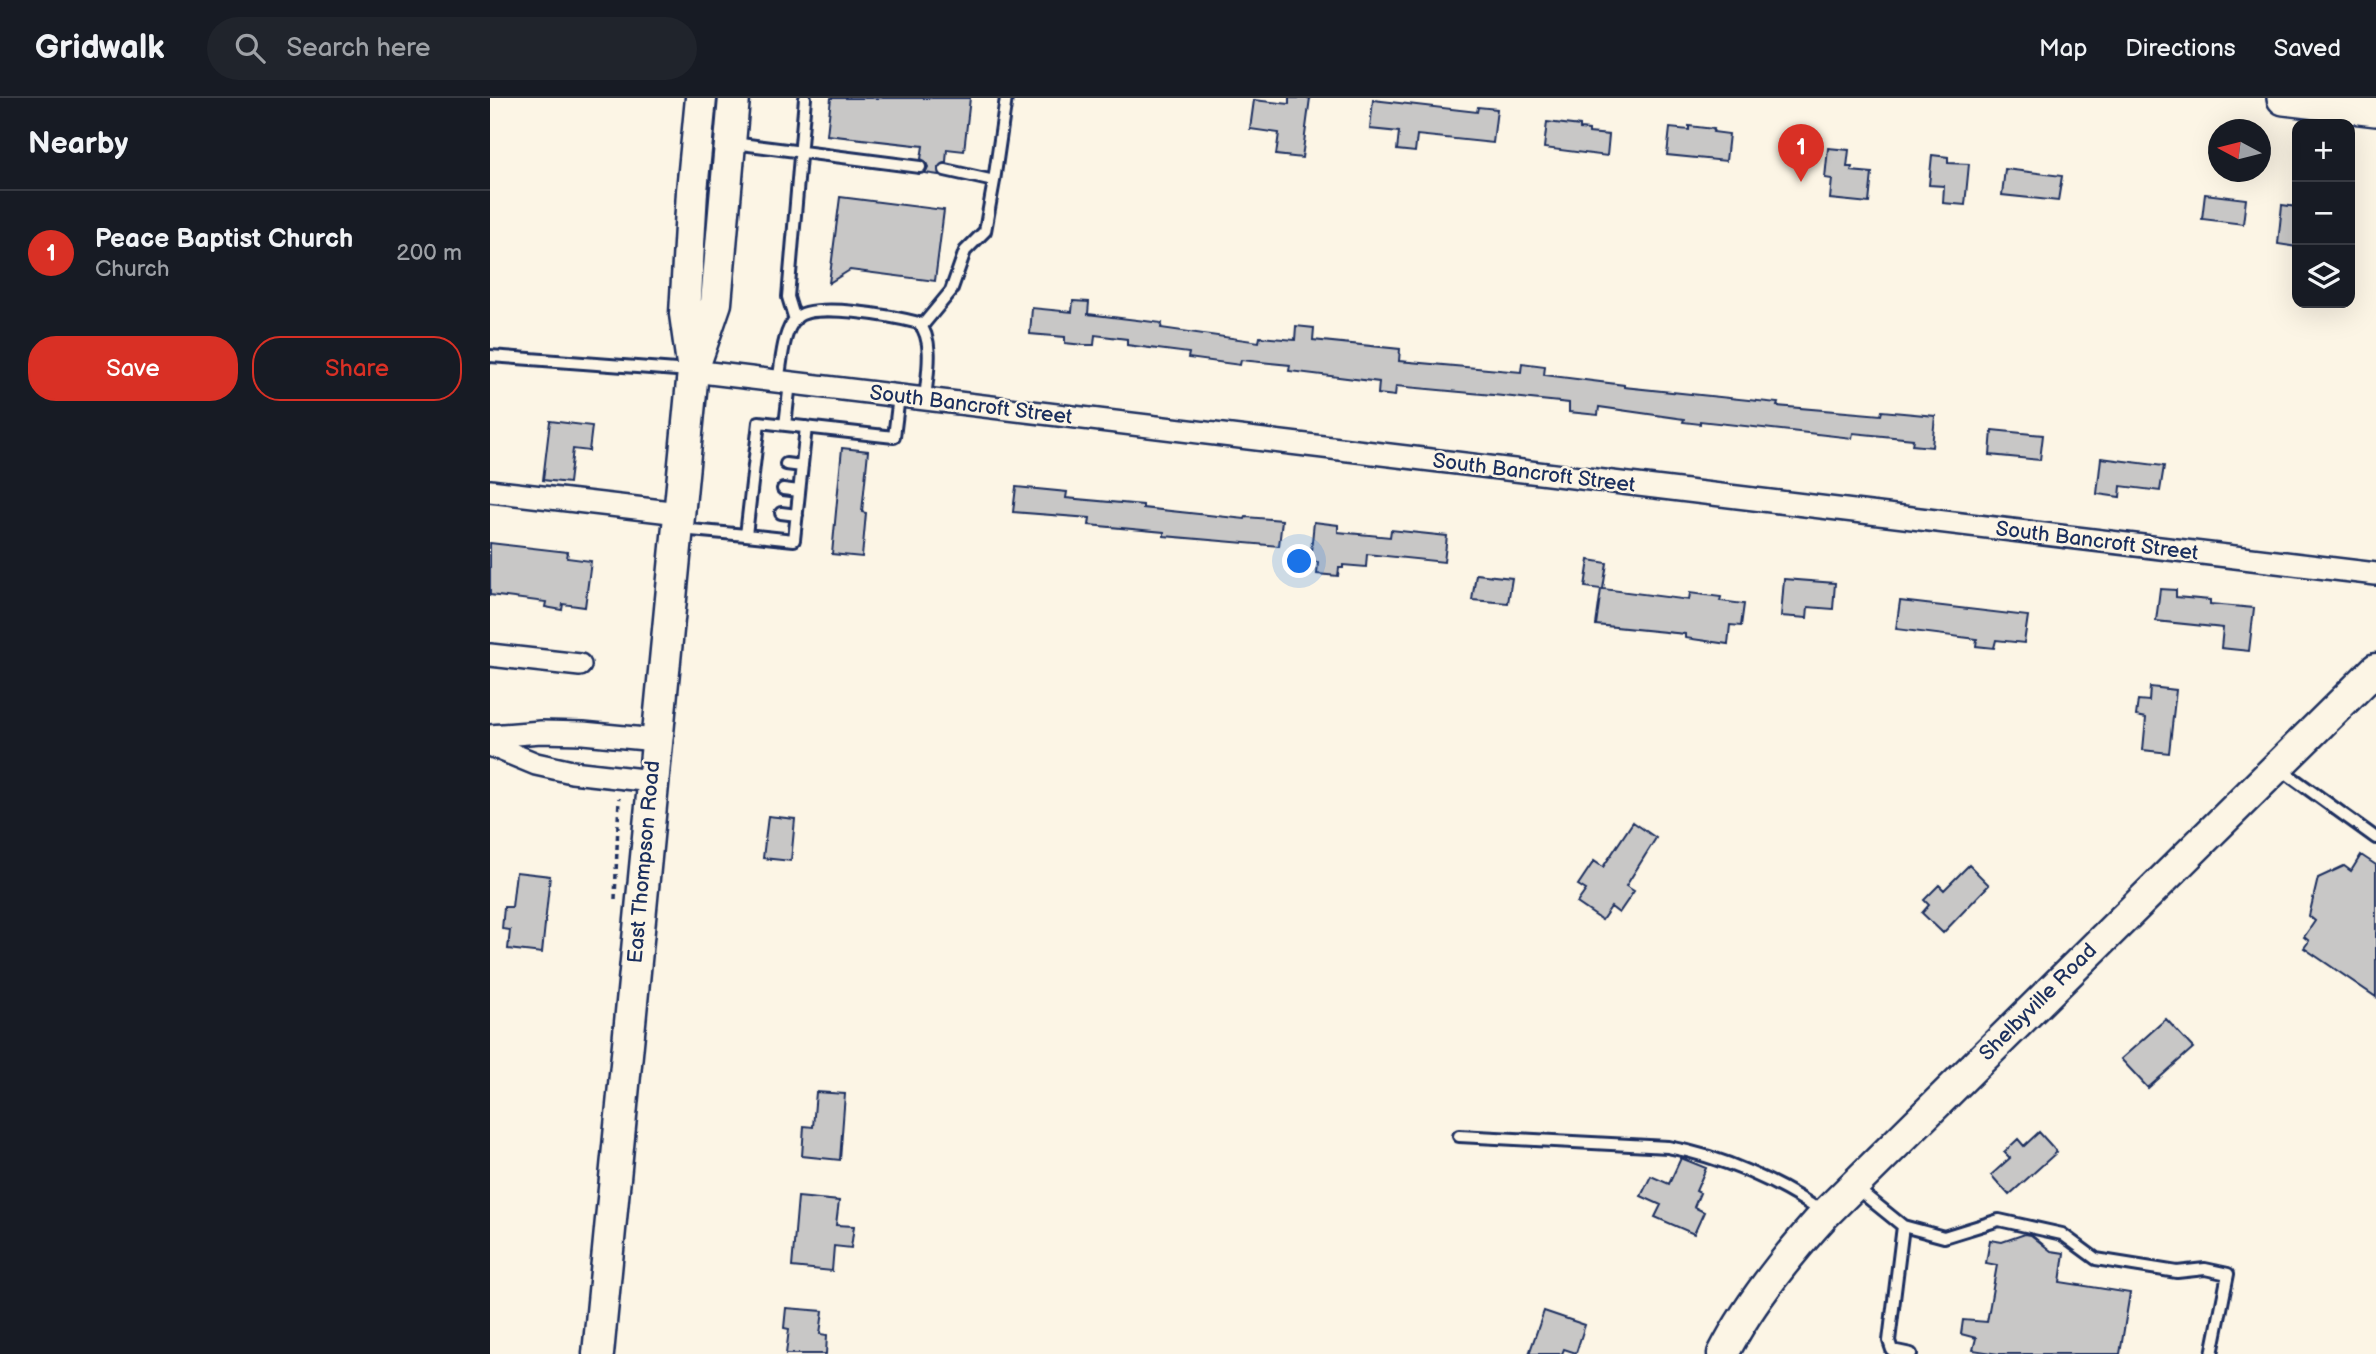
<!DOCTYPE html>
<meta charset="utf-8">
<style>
body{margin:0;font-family:"Balsamiq Sans",sans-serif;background:#20242c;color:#f1f3f6}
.controls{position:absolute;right:21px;top:21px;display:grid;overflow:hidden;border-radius:14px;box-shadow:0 7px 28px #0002}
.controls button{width:63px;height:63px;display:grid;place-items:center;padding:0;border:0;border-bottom:2px solid #363941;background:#171b24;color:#f1f3f6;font:35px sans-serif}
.compass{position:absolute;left:1718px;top:21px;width:63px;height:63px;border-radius:50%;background:#171b24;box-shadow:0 7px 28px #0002;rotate:277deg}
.you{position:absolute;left:810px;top:464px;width:24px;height:24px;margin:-18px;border:5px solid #fff;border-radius:50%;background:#1a73e8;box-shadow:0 0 0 10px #1a73e833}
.badge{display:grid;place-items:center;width:46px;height:46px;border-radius:50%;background:#d93025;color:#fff;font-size:23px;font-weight:700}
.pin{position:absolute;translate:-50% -58px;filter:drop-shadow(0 2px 4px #0008)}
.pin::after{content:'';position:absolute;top:37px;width:24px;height:21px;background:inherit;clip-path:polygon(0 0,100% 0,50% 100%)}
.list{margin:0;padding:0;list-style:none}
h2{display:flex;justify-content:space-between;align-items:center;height:91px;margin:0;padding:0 28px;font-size:30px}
h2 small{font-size:23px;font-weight:400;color:#9ea1a6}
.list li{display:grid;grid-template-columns:46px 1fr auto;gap:21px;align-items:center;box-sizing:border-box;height:126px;padding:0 28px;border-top:2px solid #363941}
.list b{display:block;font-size:26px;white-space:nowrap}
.list p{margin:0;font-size:23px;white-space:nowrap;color:#9ea1a6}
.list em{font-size:23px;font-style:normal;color:#9ea1a6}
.actions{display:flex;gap:14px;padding:21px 28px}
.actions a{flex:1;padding:16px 0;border:2px solid #d93025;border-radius:28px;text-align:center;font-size:24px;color:#d93025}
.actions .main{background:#d93025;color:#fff}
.icon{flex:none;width:38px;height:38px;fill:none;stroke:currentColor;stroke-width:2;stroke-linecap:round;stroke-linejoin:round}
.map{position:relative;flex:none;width:1886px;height:1256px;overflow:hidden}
header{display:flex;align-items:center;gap:42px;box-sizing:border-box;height:98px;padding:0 35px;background:#171b24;border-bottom:2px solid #363941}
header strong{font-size:33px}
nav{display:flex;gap:38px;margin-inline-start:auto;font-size:24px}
.search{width:490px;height:63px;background:#20242c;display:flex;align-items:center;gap:18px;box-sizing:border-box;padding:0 24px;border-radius:38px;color:#9ea1a6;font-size:26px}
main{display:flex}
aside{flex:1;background:#171b24}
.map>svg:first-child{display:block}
.building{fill:#c8c7c6;stroke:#1b2f5e;stroke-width:2}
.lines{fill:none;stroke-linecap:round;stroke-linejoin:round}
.service-casing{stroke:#1b2f5e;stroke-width:16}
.minor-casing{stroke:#1b2f5e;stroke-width:26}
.secondary-casing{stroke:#1b2f5e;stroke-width:35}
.primary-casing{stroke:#1b2f5e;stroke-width:38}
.path{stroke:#1b2f5e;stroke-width:3.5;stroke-dasharray:5 5;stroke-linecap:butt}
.service{stroke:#fcf5e5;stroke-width:10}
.minor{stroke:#fcf5e5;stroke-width:21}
.secondary{stroke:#fcf5e5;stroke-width:30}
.primary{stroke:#fcf5e5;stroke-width:33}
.labels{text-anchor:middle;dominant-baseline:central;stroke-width:5;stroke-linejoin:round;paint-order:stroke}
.street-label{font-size:21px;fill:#1b2f5e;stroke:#fcf5e5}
</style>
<header>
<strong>Gridwalk</strong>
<div class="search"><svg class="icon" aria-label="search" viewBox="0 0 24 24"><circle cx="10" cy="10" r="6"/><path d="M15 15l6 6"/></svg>Search here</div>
<nav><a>Map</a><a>Directions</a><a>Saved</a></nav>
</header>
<main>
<aside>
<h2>Nearby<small></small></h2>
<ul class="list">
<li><span class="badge">1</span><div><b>Peace Baptist Church</b><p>Church</p></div><em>200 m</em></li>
</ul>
<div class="actions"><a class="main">Save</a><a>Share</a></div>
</aside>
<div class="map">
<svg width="1886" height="1256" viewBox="0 0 1886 1256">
<rect width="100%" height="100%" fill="#fcf5e5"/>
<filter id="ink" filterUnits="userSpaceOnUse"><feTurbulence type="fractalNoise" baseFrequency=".0143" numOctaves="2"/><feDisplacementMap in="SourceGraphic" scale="14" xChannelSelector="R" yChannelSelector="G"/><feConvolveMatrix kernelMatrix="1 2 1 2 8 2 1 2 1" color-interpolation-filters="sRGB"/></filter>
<g filter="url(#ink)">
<path class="building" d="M 341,0 L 480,0 L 474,53 L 457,51 L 456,64 L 448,70 L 449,77 L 435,75 L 438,69 L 435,63 L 431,61 L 433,48 L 337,37 Z
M 799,0 L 820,0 L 812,60 L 786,57 L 789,35 L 760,31 L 764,2 L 799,6 Z
M 883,2 L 987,14 L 988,9 L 1007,11 L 1003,45 L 927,37 L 925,54 L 907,52 L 909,34 L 880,31 Z
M 1057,24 L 1090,28 L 1090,31 L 1099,32 L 1099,35 L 1119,37 L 1117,58 L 1054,50 Z
M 1199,28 L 1224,31 L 1223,34 L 1239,36 L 1236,63 L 1177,57 L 1180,30 L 1199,32 Z
M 1338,50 L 1359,52 L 1357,69 L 1362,69 L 1361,73 L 1382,75 L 1379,105 L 1340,101 L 1342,81 L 1335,80 Z
M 1442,57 L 1458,59 L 1458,65 L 1479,66 L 1475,107 L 1453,105 L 1454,88 L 1439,87 Z
M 1515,71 L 1572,78 L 1568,103 L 1512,97 Z
M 1715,96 L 1756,101 L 1753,126 L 1712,121 Z
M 350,99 L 454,112 L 445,183 L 360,172 L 339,185 Z
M 1792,107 L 1807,109 L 1807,149 L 1788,146 Z
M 583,203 L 599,204 L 598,216 L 672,225 L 671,230 L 769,244 L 770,239 L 805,242 L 806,228 L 824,230 L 823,242 L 910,251 L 909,263 L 1031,274 L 1032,265 L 1055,268 L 1054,277 L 1134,287 L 1134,289 L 1288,305 L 1287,308 L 1391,317 L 1392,313 L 1445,318 L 1442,349 L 1422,347 L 1423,341 L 1363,335 L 1362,340 L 1210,323 L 1210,326 L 1193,324 L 1194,321 L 1109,309 L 1108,317 L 1079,314 L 1079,305 L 1003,297 L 906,288 L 905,298 L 888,296 L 889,284 L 799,273 L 800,267 L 751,262 L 750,267 L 698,260 L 699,255 L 637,247 L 637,241 L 605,237 L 604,247 L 594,247 L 575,245 L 575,239 L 540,236 L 542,210 L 582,214 Z
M 60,323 L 102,328 L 99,353 L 83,351 L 79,385 L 53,382 Z
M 1502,332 L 1553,337 L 1550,362 L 1500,357 Z
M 352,350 L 378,353 L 372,414 L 376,415 L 372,459 L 342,456 Z
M 1611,360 L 1674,368 L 1670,393 L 1631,388 L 1630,399 L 1607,396 Z
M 526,389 L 577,394 L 576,400 L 653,407 L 653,410 L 755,421 L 756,419 L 792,422 L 789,448 L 674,438 L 674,434 L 599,427 L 600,420 L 523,414 Z
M 824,424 L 848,427 L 848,434 L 900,439 L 901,432 L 957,438 L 954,464 L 877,456 L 876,469 L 853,467 L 853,470 L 849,470 L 848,478 L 827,476 L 828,464 L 820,463 Z
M 0,445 L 78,454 L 77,460 L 101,463 L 95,509 L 73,506 L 72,512 L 55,509 L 56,504 L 0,497 Z
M 1099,462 L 1117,465 L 1113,491 L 1199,502 L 1200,495 L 1231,499 L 1230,503 L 1254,506 L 1251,528 L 1240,527 L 1238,546 L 1195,540 L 1195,536 L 1106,527 L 1111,491 L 1095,489 Z
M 986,476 L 1022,480 L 1018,505 L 982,502 Z
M 1294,481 L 1345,485 L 1343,511 L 1318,509 L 1317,520 L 1291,518 Z
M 1670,491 L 1686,492 L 1686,499 L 1720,502 L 1720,506 L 1764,510 L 1759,553 L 1731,550 L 1733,530 L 1666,523 Z
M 1410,503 L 1538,518 L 1534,545 L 1506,542 L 1504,550 L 1486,548 L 1487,541 L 1406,531 Z
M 1660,589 L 1686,592 L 1679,655 L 1653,652 L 1656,620 L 1646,618 L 1648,602 L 1659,603 Z
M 278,718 L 305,721 L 301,763 L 273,760 Z
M 1143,724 L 1166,740 L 1136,788 L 1144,793 L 1129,815 L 1121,809 L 1112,822 L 1087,805 L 1096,792 L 1088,787 L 1104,763 L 1113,769 Z
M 1871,757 L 1886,767 L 1886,899 L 1814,850 L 1819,843 L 1814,839 L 1825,823 L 1819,818 L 1828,780 L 1854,768 L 1861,773 Z
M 1479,767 L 1499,787 L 1453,835 L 1432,815 L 1439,807 L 1434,802 L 1449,787 L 1454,792 Z
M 26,774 L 60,778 L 52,855 L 18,851 L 20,832 L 12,831 L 14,809 L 22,809 Z
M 1676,921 L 1703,950 L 1658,990 L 1631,961 Z
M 326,994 L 355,996 L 350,1062 L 312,1058 L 314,1028 L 323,1029 Z
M 1549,1034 L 1567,1054 L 1519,1097 L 1501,1077 L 1520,1060 L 1514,1054 L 1528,1041 L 1534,1048 Z
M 1191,1060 L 1216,1070 L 1206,1093 L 1210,1095 L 1204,1109 L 1214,1114 L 1204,1136 L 1165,1119 L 1171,1107 L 1151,1098 L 1161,1078 L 1179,1086 Z
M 308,1099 L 349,1103 L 346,1127 L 364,1128 L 361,1150 L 344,1148 L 342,1173 L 302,1169 Z
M 1535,1136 L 1541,1137 L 1561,1153 L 1574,1155 L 1570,1184 L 1640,1195 L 1630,1256 L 1508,1256 L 1483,1252 L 1486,1240 L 1471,1236 L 1473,1222 L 1497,1224 L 1507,1167 L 1496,1165 L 1500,1142 L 1512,1144 Z
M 296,1210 L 333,1213 L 330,1236 L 337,1237 L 336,1256 L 296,1256 L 299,1231 L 294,1230 Z
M 1054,1213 L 1095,1227 L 1086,1255 L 1074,1251 L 1072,1256 L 1039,1256 Z"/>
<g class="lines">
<defs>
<path id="service" d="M 243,45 L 430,69
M 455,72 L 504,83 L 516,0
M 305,222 L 298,199 L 315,0
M 432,228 L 461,193 L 475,153 L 495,133 L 504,83
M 0,258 L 200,273
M 288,283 C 292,264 292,235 306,220 C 322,203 406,219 429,225 C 445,243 437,278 435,301
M 295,327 L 300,285
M 296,366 L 312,368
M 293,391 L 309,393
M 291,415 L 307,417
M 190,431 L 256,437 L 269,324 L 404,339 L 409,298
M 256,437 L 304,442 L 316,329
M 1789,670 L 1886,740
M 969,1038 L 1178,1049 C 1230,1058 1290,1084 1333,1115
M 1366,1090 L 1413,1128 L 1454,1139 L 1509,1122 L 1572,1136 L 1606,1161 L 1687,1174 L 1715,1171 L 1738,1176 L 1722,1256
M 1413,1128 L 1399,1243 L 1402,1252 L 1421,1256"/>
<path id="minor" d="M 203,273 L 1886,476
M 0,393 L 189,415
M 0,557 L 90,567
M 0,638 L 51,634 L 93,635 L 166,642
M 0,647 L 46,666 L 82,674 L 162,683"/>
<path id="secondary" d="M 205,266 L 226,205 L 244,0
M 108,1256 L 203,273 L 195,216 L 202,93 L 211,0
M 1233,1256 C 1259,1205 1297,1158 1335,1116 L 1886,571"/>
<path id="primary" d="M 1794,0 L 1886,11"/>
</defs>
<use href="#service" class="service-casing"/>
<use href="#minor" class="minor-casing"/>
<use href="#secondary" class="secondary-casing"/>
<use href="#primary" class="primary-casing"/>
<path class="path" d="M 125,801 L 129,700"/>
<use href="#service" class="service"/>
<use href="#minor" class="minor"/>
<use href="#secondary" class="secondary"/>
<use href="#primary" class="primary"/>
</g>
</g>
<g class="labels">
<g class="street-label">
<text transform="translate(481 307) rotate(7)">South Bancroft Street</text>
<text transform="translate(1044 375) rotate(7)">South Bancroft Street</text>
<text transform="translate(1607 443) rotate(7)">South Bancroft Street</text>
<text transform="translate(154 764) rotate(-85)">East Thompson Road</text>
<text transform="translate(1548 904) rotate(-45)">Shelbyville Road</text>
</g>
</g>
</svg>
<div class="controls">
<button>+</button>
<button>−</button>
<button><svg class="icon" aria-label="layers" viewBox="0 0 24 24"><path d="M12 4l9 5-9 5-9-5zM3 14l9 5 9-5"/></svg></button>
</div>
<svg class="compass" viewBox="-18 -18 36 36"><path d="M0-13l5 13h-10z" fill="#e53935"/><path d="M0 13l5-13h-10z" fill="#9ea1a6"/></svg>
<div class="you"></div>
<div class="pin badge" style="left:1311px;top:84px">1</div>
</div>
</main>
